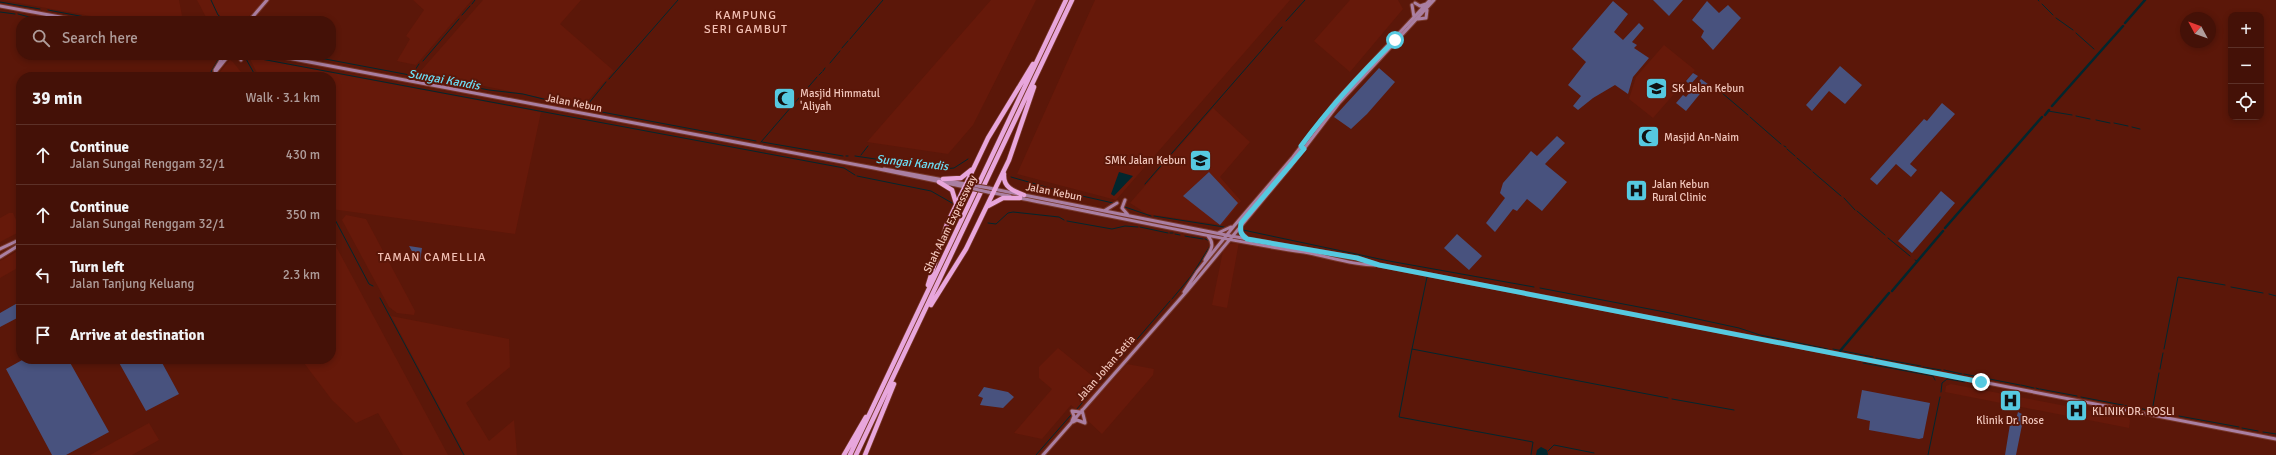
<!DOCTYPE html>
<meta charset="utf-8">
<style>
body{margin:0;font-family:Signika,sans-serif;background:#4b1a11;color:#f1f3f6}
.controls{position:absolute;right:12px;top:12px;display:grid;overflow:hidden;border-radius:8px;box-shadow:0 2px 6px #0003}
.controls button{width:36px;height:36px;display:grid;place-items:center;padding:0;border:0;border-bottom:1px solid #5c3128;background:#441107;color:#f1f3f6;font:20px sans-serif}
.compass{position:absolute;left:2180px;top:12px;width:36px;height:36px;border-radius:50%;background:#441107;box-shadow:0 2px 6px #0003;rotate:311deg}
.stop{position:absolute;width:12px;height:12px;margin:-9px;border:3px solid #56c9e0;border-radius:50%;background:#fff}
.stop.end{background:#56c9e0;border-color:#fff;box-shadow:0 1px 4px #0008}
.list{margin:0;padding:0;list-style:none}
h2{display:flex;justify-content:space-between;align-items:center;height:52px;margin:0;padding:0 16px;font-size:17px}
h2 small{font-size:13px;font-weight:400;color:#af9d9b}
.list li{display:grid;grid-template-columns:26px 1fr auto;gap:12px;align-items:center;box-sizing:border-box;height:60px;padding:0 16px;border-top:1px solid #5c3128}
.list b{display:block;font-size:15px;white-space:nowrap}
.list p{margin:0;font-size:13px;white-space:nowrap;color:#af9d9b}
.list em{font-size:13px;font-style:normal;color:#af9d9b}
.icon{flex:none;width:22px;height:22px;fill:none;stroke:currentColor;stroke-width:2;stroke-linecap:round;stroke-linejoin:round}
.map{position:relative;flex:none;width:2276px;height:455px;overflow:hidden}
.search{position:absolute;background:#441107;box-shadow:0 2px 6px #0003;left:16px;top:16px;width:320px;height:44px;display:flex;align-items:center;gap:10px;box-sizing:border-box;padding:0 14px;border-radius:16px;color:#af9d9b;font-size:15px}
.panel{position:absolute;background:#441107;box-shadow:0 2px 6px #0003;left:16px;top:72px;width:320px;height:292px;border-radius:16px}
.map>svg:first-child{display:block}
.built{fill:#66190a}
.green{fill:#48527e}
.water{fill:#02272e}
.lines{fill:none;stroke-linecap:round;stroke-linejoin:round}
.stream{stroke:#02272e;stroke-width:1}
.canal{stroke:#02272e;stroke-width:2.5}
.secondary-casing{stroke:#763629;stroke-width:5}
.motorway-casing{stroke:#763629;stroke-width:6}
.secondary{stroke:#aa7fa2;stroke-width:3}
.motorway{stroke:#e8a6dc;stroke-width:4.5}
.secondary-bridge-casing{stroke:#763629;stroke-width:5;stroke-linecap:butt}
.secondary-bridge{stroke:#aa7fa2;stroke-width:3}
.route{stroke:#56c9e0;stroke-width:5}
.labels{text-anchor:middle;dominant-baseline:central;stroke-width:4;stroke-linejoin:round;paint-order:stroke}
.poi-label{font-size:11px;fill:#f1c6bc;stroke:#5b1709;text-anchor:start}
.street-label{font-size:11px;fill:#f1c6bc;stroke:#5b1709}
.neighbourhood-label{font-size:12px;letter-spacing:1px;fill:#f4c1b5;stroke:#5b1709}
.water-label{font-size:12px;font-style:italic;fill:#6bdef5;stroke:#5b1709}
</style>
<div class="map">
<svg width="2276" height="455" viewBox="0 0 2276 455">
<rect width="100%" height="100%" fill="#5b1709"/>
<path class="built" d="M 2,0 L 179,0 L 183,21 L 118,21 Z
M 197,0 L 265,0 L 244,21 L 208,21 Z
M 413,0 L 472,0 L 416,65 L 397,61 L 410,39 L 406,36 L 424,10 Z
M 483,0 L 581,0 L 560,24 L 614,71 L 583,106 L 419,73 Z
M 991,0 L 1036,0 L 973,125 L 948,154 L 867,142 Z
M 1095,0 L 1290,0 L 1116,200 L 1017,174 Z
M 1350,0 L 1398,0 L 1403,9 L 1350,72 L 1314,41 Z
M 1664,45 L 1695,70 L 1653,118 L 1629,99 L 1636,77 Z
M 249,57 L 541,112 L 515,234 L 331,209 L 331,77 L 259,77 Z
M 230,60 L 233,62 L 245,77 L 216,77 Z
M 1213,108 L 1250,142 L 1220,177 L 1241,201 L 1222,225 L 1147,214 L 1130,203 Z
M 9,213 L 13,213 L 21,231 L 0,242 L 0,218 Z
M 346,215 L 366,219 L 415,311 L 414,315 L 397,313 L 389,307 L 342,220 Z
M 331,237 L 448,455 L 403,455 L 378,413 L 356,423 L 332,400 L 301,359 L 331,359 Z
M 1239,242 L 1227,308 L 1212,305 L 1223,251 L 1230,244 Z
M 21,249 L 21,266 L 0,278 L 0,261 Z
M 391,316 L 509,339 L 510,367 L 466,403 L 489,441 L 514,420 L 517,455 L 465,455 Z
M 1058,348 L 1106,387 L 1127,364 L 1154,369 L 1153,375 L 1102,434 L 1071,405 L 1042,439 L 1014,433 L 1052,389 L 1039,378 L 1039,367 Z
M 1951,384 L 2129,418 L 2130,421 L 2129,428 L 1945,392 L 1946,386 Z
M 149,423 L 159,440 L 132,455 L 90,455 Z"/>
<path class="green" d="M 1653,0 L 1683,0 L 1669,16 Z
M 1613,1 L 1628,14 L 1614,32 L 1623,40 L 1639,23 L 1644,28 L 1632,42 L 1637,45 L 1634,48 L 1649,58 L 1633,77 L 1628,94 L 1615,85 L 1593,98 L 1578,110 L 1573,106 L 1581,96 L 1568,85 L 1586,62 L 1572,49 Z
M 1707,1 L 1719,13 L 1728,5 L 1741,18 L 1713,50 L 1701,37 L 1704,31 L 1692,20 Z
M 1840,66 L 1862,85 L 1845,104 L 1829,91 L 1812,111 L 1806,105 Z
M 1379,68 L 1395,82 L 1367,114 L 1351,129 L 1334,117 Z
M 1693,73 L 1698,76 L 1690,85 L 1686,81 Z
M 1701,79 L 1708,84 L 1686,111 L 1676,103 L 1683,95 L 1686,97 Z
M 1942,103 L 1955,114 L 1910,164 L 1917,170 L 1911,177 L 1896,164 L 1877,185 L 1870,179 L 1924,119 L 1927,121 Z
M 1557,136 L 1565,143 L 1545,164 L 1567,182 L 1542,211 L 1527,199 L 1517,211 L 1513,209 L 1495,232 L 1486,223 L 1505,198 L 1500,193 L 1503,183 L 1531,151 L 1537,156 Z
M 1209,172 L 1238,203 L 1220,225 L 1183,196 Z
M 1941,191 L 1955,203 L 1912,253 L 1898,241 Z
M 1457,234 L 1482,256 L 1469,270 L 1444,248 Z
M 409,246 L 422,248 L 420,262 L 418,262 Z
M 21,301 L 21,316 L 0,327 L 0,313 Z
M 24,359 L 68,359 L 109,432 L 66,455 L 52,455 L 6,369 Z
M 117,359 L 134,359 L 138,362 L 140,359 L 160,359 L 179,394 L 146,411 Z
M 984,387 L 1008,392 L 1014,397 L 1003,408 L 980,405 L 983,398 L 978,396 Z
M 1862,390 L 1930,403 L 1923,438 L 1919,439 L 1869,430 L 1870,421 L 1857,418 Z
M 2018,412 L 2024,415 L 2016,455 L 2005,455 L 2011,418 L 2016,419 Z"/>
<path class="water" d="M 1119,172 L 1133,176 L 1114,196 L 1111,194 Z
M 1541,447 L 1547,450 L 1548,455 L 1536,455 L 1537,450 Z"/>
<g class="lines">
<path class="stream" d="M 211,0 L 218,15 L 226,21
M 2038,0 L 2039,1
M 0,2 L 40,9
M 472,4 L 475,0
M 2042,4 L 2053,15
M 48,10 L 106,21
M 0,12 L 15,14
M 18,14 L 37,19
M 462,15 L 470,6
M 2056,18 L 2073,30
M 46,20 L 49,21
M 1286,21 L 1305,0
M 2076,33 L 2094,49
M 850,39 L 883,0
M 842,48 L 848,41
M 304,55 L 489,90 L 523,94 L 584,109 L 606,82
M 245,56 L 844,168 L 855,175
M 245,57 L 256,77
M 423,61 L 459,19
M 830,63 L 840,51
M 415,70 L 419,64
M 823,71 L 825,68
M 819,75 L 822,72
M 208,77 L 221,55
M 609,79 L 678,0
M 1715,87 L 1748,115
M 591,110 L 756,141
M 2048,111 L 2072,115
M 2076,116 L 2090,119
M 1750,117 L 1781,144
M 2096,120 L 2110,123
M 2114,123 L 2128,126
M 2132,127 L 2140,129
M 761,142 L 817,77
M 762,142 L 843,156
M 1784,146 L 1786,147
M 1787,149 L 1795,156
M 861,155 L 868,146
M 846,156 L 848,156
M 855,156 L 943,169 L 954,168 L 968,159
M 1797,158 L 1811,170
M 1813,172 L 1841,196
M 857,176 L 931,191 L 952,203
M 1011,177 L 1060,191 L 1113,203
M 1145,184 L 1282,27
M 1844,198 L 1855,210
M 1125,207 L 1151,216
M 1857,211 L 1885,235
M 331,212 L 369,284 L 373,286
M 1154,216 L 1224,227
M 1067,221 L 1112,229 L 1125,226 L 1138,227
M 988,223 L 996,224 L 1008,213 L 1013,212 L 1059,217 L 1064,220
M 1140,227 L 1168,233
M 1243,230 L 1389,261 L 1534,287
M 1170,233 L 1173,233
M 1175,234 L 1180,235
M 1185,236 L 1190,237
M 1191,237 L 1203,239
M 1888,238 L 1910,256
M 1205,239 L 1210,241
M 1915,260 L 1917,261
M 2231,287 L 2263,293
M 1540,288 L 1665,312 L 1739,328 L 1760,335 L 1828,349
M 2269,294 L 2276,296
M 380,298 L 464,455
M 1172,299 L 1192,275 L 1210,246
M 1412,349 L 1427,277
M 1833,349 L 1873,357
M 2164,349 L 2178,277 L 2225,285
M 1876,358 L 1921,366
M 1863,363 L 1933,376 L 1935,380
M 1923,367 L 1941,370
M 2160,369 L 2163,353
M 1944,370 L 1962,374
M 1964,374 L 2020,385
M 2021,385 L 2034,388
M 2036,388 L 2039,389
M 2040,389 L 2077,396
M 1941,392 L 1942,383 L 1947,379 L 1965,382
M 2081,397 L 2148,410
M 1672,399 L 1734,410
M 1076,410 L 1170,301
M 2150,410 L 2175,415
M 2152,411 L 2159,373
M 2179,416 L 2239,427
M 2242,428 L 2258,431
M 2263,432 L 2276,434
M 1548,451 L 1554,445 L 1594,453
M 1036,455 L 1071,415
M 1531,455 L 1533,442 L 1399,417 L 1412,349 L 1668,398
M 1928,455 L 1940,397"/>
<path class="canal" d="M 2125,23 L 2145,0
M 2052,106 L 2123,26
M 2045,115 L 2049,110
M 1945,228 L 2042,117
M 1892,291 L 1943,231
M 1840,351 L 1889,293"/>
<defs>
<path id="secondary" d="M 1415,3 L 1420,6 L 1426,4
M 1412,5 L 1414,17
M 0,6 L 82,21
M 1418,19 L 1426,18 L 1427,10
M 249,21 L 267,0
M 272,55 L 874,168 L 970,188
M 241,60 L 242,55
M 215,70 L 224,55
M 212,76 L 229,55
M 884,169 L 971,185
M 989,188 L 1018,194
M 988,192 L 1010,196
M 1024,195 L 1231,236 L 1357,258 L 1379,265 L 2276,439
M 1019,198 C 1114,216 1208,238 1304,252 C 1327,256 1351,265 1375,265
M 1125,200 L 1122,208 L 1128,215
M 1104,211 L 1117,203
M 1241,225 L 1241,233 L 1247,238
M 1218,233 L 1231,227
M 0,249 L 21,239
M 0,257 L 21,244
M 1205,260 C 1210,251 1216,245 1208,236
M 1184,292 L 1197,272 L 1234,226 L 1293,157 L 1336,101 L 1430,0
M 1082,410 L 1085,422
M 1072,421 L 1074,416 L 1072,411 L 1080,412
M 1073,422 L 1077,420 L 1085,423
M 1043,455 L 1187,291 L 1290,167 L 1339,103 L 1434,0"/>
<path id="motorway" d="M 1004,174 C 1003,187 1013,191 1024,195
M 943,179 L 961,178 L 971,170
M 939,182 L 952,190 L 956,203
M 988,206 L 1003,198 L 1020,198
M 928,285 L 947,224 L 988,138 L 1033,64
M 931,305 L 966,249 L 1009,160 L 1034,87
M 844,455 L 866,417
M 850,455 L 1066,0
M 856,455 L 1072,0
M 865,455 L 894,384"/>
</defs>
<use href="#secondary" class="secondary-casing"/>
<use href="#motorway" class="motorway-casing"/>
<use href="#secondary" class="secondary"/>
<use href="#motorway" class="motorway"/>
<defs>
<path id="secondary-bridge" d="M 971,185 L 989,188
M 970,188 L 988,192"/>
</defs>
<use href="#secondary-bridge" class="secondary-bridge-casing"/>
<use href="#secondary-bridge" class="secondary-bridge"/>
</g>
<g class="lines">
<path class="route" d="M 1395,40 C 1361,73 1329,108 1301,146 L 1304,149 L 1241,223 C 1240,231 1240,234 1247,239 L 1357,258 L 1379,265 L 1981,382"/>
</g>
<defs>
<symbol id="school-square" viewBox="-11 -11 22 22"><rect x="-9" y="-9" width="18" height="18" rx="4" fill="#56c9e0" stroke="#5b1709"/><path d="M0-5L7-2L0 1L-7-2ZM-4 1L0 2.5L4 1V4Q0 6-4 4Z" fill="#111"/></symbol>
<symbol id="mosque-square" viewBox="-11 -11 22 22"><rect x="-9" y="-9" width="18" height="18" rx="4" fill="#56c9e0" stroke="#5b1709"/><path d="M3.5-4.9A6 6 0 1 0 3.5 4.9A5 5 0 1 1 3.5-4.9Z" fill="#111"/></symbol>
<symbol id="hospital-square" viewBox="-11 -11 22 22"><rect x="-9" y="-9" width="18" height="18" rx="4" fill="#56c9e0" stroke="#5b1709"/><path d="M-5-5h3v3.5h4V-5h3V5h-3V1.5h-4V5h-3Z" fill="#111"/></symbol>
</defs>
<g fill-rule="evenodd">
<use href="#school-square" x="1644" y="76" width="25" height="25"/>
<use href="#mosque-square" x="772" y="86" width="25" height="25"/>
<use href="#mosque-square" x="1636" y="124" width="25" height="25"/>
<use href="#school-square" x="1188" y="148" width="25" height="25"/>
<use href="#hospital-square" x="1624" y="178" width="25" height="25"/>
<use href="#hospital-square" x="1998" y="388" width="25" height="25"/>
<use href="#hospital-square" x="2064" y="398" width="25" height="25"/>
</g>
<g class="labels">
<g class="poi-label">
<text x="1672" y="88">SK Jalan Kebun</text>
<text x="800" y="93">Masjid Himmatul<tspan x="800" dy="13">'Aliyah</tspan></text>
<text x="1664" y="137">Masjid An-Naim</text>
<text x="1186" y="160" text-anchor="end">SMK Jalan Kebun</text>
<text x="1652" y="184">Jalan Kebun<tspan x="1652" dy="13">Rural Clinic</tspan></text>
<text x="2092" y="411">KLINIK DR. ROSLI</text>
<text x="2010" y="420" text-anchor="middle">Klinik Dr. Rose</text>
</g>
<g class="street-label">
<text transform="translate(574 103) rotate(11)">Jalan Kebun</text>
<text transform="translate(1054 192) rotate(11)">Jalan Kebun</text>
<text transform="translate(950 224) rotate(-64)">Shah Alam Expressway</text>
<text transform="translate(1106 368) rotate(-49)">Jalan Johan Setia</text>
</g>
<g class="neighbourhood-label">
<text x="746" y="15">KAMPUNG<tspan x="746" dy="14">SERI GAMBUT</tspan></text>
<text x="432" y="257">TAMAN CAMELLIA</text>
</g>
<g class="water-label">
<text transform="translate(444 80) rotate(10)">Sungai Kandis</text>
<text transform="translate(912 163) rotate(6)">Sungai Kandis</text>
</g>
</g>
</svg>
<div class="controls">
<button>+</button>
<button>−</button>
<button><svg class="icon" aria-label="locate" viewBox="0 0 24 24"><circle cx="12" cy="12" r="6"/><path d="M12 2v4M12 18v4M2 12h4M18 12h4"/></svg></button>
</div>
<svg class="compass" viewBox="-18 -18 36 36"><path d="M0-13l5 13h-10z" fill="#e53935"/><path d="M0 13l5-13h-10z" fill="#af9d9b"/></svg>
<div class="stop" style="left:1395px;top:40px"></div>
<div class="stop end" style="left:1981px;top:382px"></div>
<div class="search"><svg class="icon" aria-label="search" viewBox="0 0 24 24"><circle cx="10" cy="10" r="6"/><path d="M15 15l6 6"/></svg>Search here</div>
<section class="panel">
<h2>39 min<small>Walk · 3.1 km</small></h2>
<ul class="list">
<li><svg class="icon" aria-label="ahead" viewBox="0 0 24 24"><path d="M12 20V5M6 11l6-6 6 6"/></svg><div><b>Continue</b><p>Jalan Sungai Renggam 32/1</p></div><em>430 m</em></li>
<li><svg class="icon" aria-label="ahead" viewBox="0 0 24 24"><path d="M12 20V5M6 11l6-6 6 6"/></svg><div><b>Continue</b><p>Jalan Sungai Renggam 32/1</p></div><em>350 m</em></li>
<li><svg class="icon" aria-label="left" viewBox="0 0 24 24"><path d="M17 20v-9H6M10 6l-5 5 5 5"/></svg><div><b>Turn left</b><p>Jalan Tanjung Keluang</p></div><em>2.3 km</em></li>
<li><svg class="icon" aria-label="arrive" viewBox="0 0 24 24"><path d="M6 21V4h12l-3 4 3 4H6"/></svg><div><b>Arrive at destination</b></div></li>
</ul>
</section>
</div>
